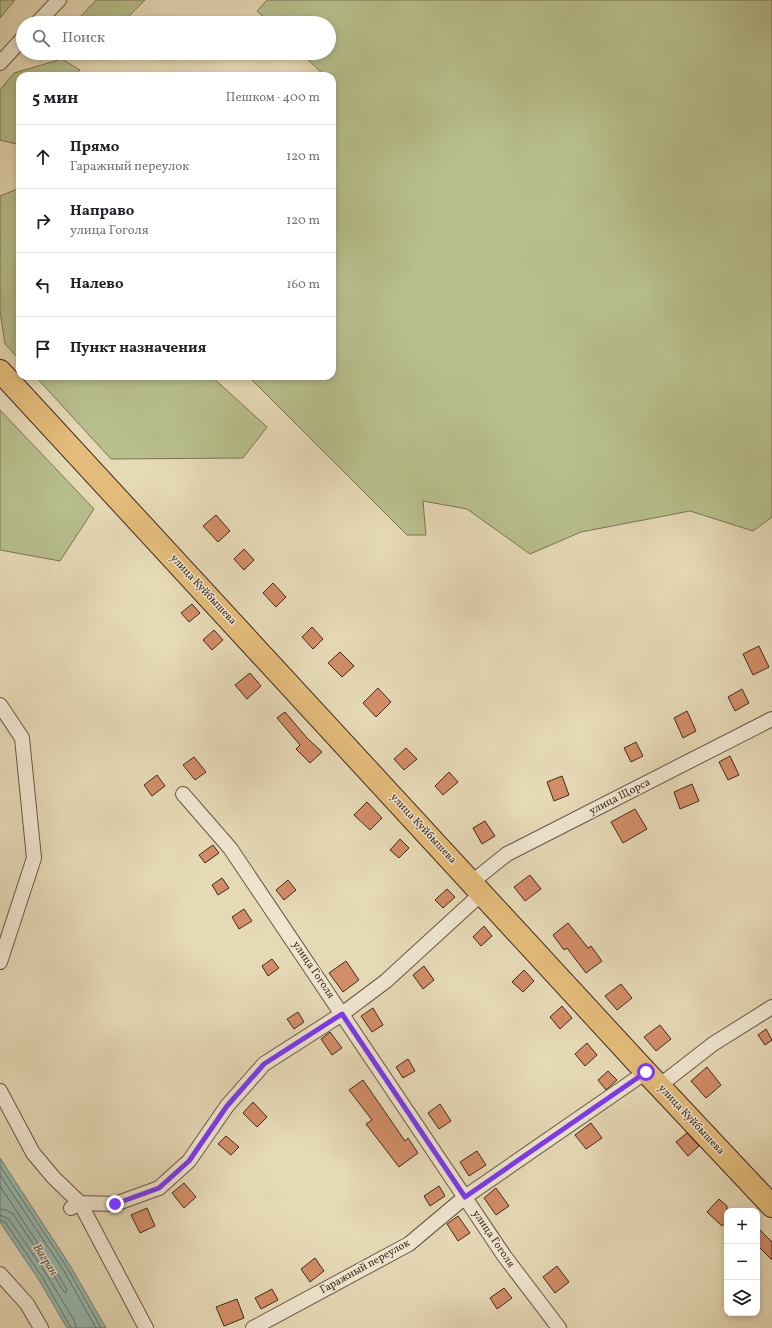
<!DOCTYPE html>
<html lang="ru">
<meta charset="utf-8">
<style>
body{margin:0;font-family:Vollkorn,serif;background:#f2f2f2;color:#202124}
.controls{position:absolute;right:12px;bottom:12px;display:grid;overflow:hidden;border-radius:8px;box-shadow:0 2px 6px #0003}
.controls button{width:36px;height:36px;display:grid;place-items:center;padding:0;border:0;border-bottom:1px solid #e0e0e0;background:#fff;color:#202124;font:20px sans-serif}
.stop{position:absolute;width:12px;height:12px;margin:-9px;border:3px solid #7c3aed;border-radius:50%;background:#fff}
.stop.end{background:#7c3aed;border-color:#fff;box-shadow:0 1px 4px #0008}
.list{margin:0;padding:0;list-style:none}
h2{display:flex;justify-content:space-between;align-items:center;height:52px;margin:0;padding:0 16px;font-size:17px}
h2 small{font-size:13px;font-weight:400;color:#757577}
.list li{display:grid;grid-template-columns:26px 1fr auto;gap:12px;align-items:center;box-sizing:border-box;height:64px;padding:0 16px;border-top:1px solid #e0e0e0}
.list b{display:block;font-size:15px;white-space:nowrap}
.list p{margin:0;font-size:13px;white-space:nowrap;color:#757577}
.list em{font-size:13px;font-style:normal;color:#757577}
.icon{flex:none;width:22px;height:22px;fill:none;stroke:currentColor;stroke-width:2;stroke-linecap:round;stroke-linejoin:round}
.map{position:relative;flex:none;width:772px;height:1328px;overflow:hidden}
.search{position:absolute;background:#fff;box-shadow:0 2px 6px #0003;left:16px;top:16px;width:320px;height:44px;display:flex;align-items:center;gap:10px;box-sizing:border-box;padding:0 14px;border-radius:22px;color:#757577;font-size:15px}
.panel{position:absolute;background:#fff;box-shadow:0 2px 6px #0003;left:16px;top:72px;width:320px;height:308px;border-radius:12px}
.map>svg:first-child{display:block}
.green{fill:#b7bf8d;stroke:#7d7456}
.water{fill:#96bab2;stroke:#758077}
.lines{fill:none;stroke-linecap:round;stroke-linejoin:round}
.shore{stroke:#6c7268;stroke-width:1}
.building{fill:#d18d67;stroke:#432a1f}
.minor-casing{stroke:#6c5645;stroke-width:16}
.trunk-casing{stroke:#432a1f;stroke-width:24}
.minor{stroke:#efe6d0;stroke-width:14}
.trunk{stroke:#e3bc7b;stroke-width:22}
.route{stroke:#7c3aed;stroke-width:5}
.labels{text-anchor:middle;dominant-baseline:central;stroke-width:3;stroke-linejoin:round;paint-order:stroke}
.street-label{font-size:11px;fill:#432a1f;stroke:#efe6d0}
.water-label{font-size:12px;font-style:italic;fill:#584e44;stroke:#efe6d0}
</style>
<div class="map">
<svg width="772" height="1328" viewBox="0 0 772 1328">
<rect width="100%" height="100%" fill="#e6d9b6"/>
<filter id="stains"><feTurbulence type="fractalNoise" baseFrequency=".005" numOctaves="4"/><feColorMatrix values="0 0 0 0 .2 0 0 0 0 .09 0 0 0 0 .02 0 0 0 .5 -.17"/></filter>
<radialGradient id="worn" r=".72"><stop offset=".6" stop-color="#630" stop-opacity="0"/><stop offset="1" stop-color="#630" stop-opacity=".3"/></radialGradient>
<path class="green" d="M 0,0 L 15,0 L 0,18 Z
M 96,0 L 145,0 L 122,23 L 88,23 L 80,17 Z
M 267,0 L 772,0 L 772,517 L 753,531 L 690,511 L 581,532 L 530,554 L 467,509 L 423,501 L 426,535 L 407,535 L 248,376 L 332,376 L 332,96 L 335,86 L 332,83 L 332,76 L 325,76 L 301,53 L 329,53 L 329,23 L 270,23 L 257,11 Z
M 62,59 L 80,70 L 74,76 L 20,76 L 20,145 L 0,140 L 0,90 L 14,73 Z
M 20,188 L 20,360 L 5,344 L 0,311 L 0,196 Z
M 35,376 L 211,376 L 267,427 L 243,458 L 111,459 Z
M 0,410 L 94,509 L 60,561 L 0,550 Z"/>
<path class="water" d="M 0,1158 L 71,1267 L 106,1328 L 67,1328 L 39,1280 L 0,1222 Z"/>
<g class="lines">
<path class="shore" d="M 0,1166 L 68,1269 L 101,1328
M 0,1175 L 64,1271 L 96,1328
M 0,1186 L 52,1265 L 52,1268 L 49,1268 L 13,1214 L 6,1210 L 0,1209
M 0,1215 L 9,1219 L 47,1275 L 75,1322 L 76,1328
M 0,1220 L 5,1222 L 43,1278 L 71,1328
M 54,1271 L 56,1271 L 67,1290 L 66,1292 L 64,1292 L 53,1274 Z"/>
</g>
<path class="building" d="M 216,515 L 230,531 L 218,542 L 203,526 Z
M 244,549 L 254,560 L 244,570 L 234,559 Z
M 273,583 L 286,597 L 276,607 L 263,593 Z
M 192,604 L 200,613 L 189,622 L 181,613 Z
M 312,627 L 323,639 L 313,649 L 302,637 Z
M 214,630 L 223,640 L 212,650 L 203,640 Z
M 759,646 L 769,667 L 753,675 L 743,654 Z
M 340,652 L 354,666 L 342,677 L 328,663 Z
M 250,673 L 261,686 L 247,699 L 235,685 Z
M 378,688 L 391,702 L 376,717 L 363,703 Z
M 742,689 L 749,703 L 735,711 L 728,697 Z
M 687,711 L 696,731 L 683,738 L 674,718 Z
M 285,712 L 307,738 L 322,752 L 310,763 L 296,749 L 300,745 L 277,718 Z
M 636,742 L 643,756 L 631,762 L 624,748 Z
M 406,748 L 417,759 L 404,770 L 394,759 Z
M 730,756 L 739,775 L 728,780 L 719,762 Z
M 194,757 L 206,772 L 195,780 L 183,765 Z
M 449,772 L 458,782 L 443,795 L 435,786 Z
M 157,775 L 165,786 L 152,796 L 144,785 Z
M 562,776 L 569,795 L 554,801 L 547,782 Z
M 692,784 L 699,801 L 680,809 L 674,792 Z
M 367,802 L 382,818 L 370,830 L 354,815 Z
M 635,809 L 647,829 L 623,843 L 611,822 Z
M 485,821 L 495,836 L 482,844 L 473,828 Z
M 400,839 L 409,848 L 399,858 L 390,850 Z
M 213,845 L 219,853 L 205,863 L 199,855 Z
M 530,875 L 541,889 L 525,901 L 514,887 Z
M 222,878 L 229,888 L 218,895 L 212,885 Z
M 288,880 L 296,890 L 284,900 L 276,890 Z
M 447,889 L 455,897 L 443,908 L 435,900 Z
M 244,909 L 252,921 L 239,929 L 232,917 Z
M 568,923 L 588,948 L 591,946 L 602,961 L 586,973 L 567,948 L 564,950 L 553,935 Z
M 484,926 L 492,936 L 481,946 L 473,937 Z
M 272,959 L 279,968 L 268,976 L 262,966 Z
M 346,961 L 359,980 L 343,992 L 329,973 Z
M 424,966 L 434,980 L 423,989 L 413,975 Z
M 524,970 L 534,981 L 523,992 L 512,982 Z
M 621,984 L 632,998 L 617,1010 L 605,996 Z
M 562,1006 L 572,1018 L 560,1029 L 550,1017 Z
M 373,1008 L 383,1025 L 372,1032 L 361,1016 Z
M 298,1012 L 304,1022 L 294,1029 L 287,1019 Z
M 660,1025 L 671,1039 L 656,1051 L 644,1037 Z
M 766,1029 L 772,1040 L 765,1045 L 758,1035 Z
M 330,1032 L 342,1048 L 332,1055 L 321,1039 Z
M 587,1043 L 597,1055 L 585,1066 L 575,1054 Z
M 408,1059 L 415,1071 L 403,1078 L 396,1067 Z
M 707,1067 L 721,1085 L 706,1098 L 691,1081 Z
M 608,1071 L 617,1080 L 606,1090 L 598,1080 Z
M 363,1080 L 405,1141 L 408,1138 L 418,1153 L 399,1167 L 366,1124 L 372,1120 L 349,1090 Z
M 253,1102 L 267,1117 L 257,1127 L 243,1113 Z
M 440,1104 L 451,1121 L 439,1129 L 428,1113 Z
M 591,1123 L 602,1138 L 586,1149 L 575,1135 Z
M 687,1133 L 699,1146 L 688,1156 L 676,1142 Z
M 226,1136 L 239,1147 L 231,1155 L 218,1144 Z
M 477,1151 L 486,1165 L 469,1176 L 460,1162 Z
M 184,1183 L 196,1197 L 184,1208 L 172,1193 Z
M 439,1186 L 445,1196 L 430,1206 L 424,1196 Z
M 496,1188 L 509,1206 L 496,1215 L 484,1198 Z
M 719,1199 L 727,1206 L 727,1220 L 722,1226 L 707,1212 Z
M 147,1208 L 155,1226 L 140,1233 L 131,1215 Z
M 458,1216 L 470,1233 L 458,1241 L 447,1224 Z
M 757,1227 L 772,1242 L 772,1260 L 757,1245 Z
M 315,1258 L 324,1271 L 310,1282 L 301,1269 Z
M 557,1266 L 569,1282 L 555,1293 L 543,1277 Z
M 504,1288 L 512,1298 L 497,1309 L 490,1298 Z
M 272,1289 L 278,1300 L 261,1309 L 255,1298 Z
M 237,1299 L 244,1318 L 224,1326 L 216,1307 Z"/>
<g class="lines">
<defs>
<path id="minor" d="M 37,23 L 59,0
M 0,63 L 23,38
M 0,705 L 22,738 L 34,858 L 0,962
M 183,794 L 230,848 L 505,1257 L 559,1328
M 472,882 L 507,854 L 772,719
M 659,1086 L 713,1044 L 772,1007
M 0,1091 L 33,1153 L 54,1178 L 80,1203 L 146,1328
M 71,1208 L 80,1203 L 115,1204 L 159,1188 L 189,1161 L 227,1106 L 264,1064 L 342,1014 L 386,981 L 482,893
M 0,1274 L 27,1304 L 41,1328
M 253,1328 L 409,1244 L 465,1197 L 646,1072"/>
<path id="trunk" d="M 0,371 L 646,1072 L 772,1206"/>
</defs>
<use href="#minor" class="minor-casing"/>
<use href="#trunk" class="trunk-casing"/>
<use href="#minor" class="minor"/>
<use href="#trunk" class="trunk"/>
</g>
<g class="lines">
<path class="route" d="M 115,1204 L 159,1188 L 189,1161 L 227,1106 L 264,1064 L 342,1014 L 465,1197 L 646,1072"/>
</g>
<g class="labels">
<g class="street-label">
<text transform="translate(203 590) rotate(47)">улица Куйбышева</text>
<text transform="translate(620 797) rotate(-27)">улица Щорса</text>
<text transform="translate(423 829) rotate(47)">улица Куйбышева</text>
<text transform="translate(313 970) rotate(56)">улица Гоголя</text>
<text transform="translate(691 1120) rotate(47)">улица Куйбышева</text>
<text transform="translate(493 1239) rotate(56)">улица Гоголя</text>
<text transform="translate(365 1267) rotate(-29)">Гаражный переулок</text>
</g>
<g class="water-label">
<text transform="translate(45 1260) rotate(57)">Вагран</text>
</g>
</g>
<rect width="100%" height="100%" filter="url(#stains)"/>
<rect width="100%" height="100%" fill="url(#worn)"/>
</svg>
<div class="controls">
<button>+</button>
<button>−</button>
<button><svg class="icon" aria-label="layers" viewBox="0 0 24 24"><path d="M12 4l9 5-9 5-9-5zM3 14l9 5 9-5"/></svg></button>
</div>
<div class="stop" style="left:646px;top:1072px"></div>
<div class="stop end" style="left:115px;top:1204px"></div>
<div class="search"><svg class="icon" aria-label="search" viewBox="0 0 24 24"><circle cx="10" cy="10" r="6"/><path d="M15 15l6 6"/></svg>Поиск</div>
<section class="panel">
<h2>5 мин<small>Пешком · 400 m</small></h2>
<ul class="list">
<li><svg class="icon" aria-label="ahead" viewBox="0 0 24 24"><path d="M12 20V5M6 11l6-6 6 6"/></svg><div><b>Прямо</b><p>Гаражный переулок</p></div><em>120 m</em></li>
<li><svg class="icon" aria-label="right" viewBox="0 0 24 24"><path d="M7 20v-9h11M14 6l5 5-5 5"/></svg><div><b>Направо</b><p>улица Гоголя</p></div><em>120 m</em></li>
<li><svg class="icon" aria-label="left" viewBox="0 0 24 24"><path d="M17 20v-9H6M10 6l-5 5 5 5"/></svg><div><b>Налево</b></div><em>160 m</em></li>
<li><svg class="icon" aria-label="arrive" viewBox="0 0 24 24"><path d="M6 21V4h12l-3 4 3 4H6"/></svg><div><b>Пункт назначения</b></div></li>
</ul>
</section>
</div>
